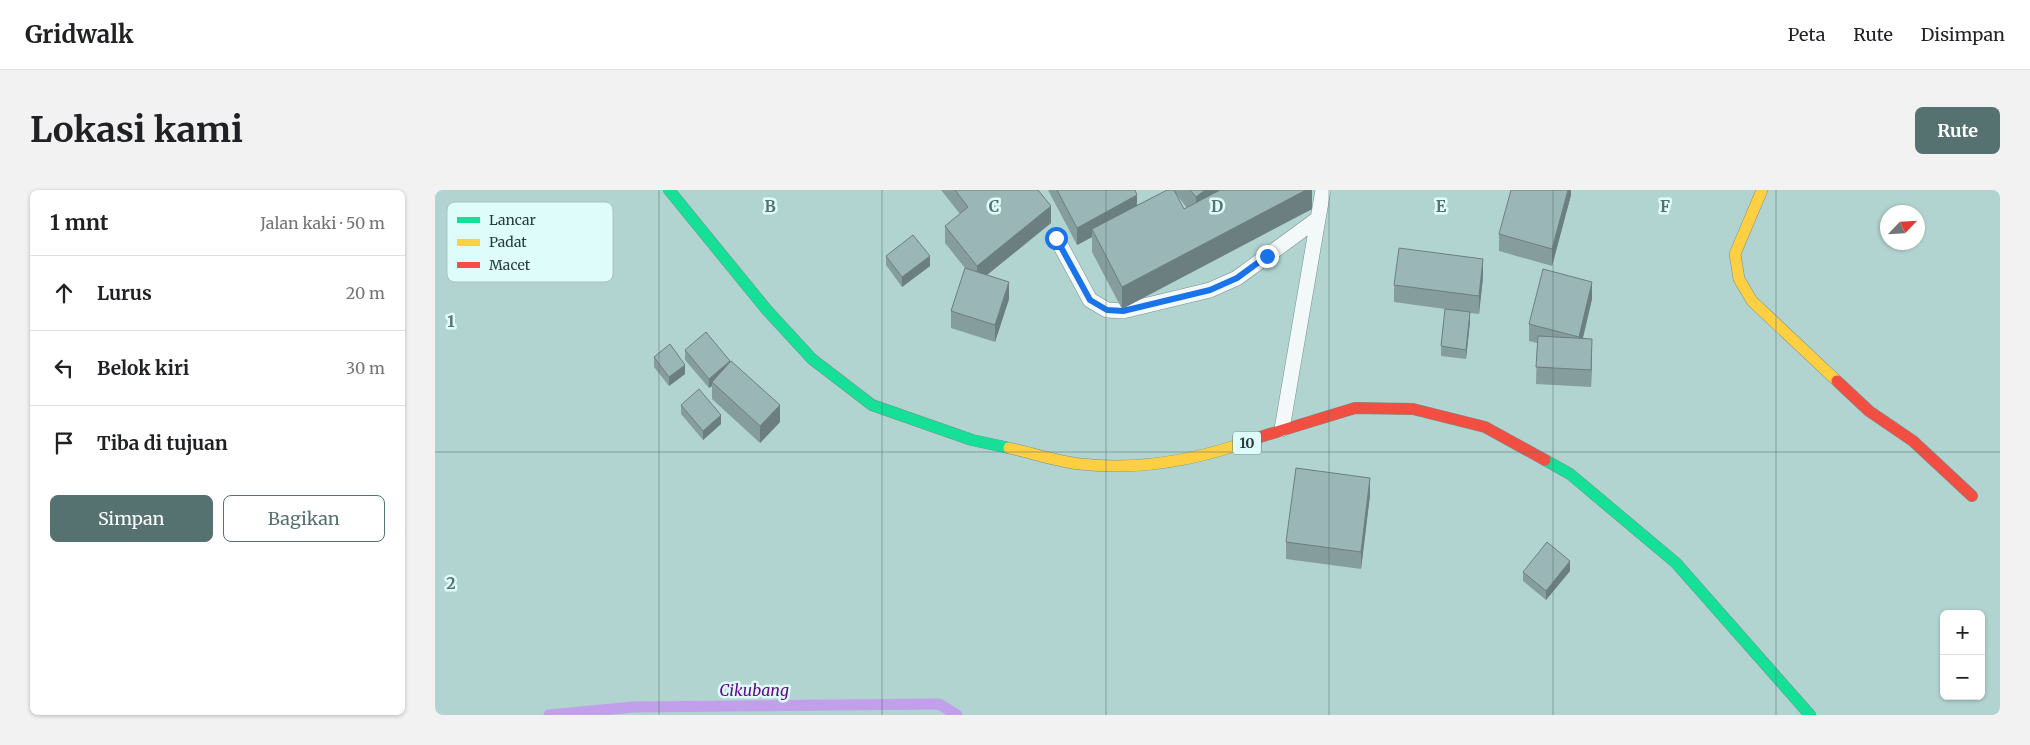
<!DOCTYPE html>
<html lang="id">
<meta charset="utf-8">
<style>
body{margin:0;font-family:Merriweather,serif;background:#f2f2f2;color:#202124}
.controls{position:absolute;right:15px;bottom:15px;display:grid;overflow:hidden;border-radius:8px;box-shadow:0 1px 4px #0004}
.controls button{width:45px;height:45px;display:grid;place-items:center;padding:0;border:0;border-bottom:1px solid #e0e0e0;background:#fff;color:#202124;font:25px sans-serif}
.compass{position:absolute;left:1445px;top:15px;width:45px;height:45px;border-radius:50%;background:#fff;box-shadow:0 1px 4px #0004;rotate:65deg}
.stop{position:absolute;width:15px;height:15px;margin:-11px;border:4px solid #1a73e8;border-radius:50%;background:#fff}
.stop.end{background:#1a73e8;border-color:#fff;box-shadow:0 1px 5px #0008}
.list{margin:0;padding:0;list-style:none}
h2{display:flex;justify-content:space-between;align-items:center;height:65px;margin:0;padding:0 20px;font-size:21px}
h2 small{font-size:16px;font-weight:400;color:#757577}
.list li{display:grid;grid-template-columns:32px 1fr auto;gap:15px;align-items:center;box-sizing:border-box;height:75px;padding:0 20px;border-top:1px solid #e0e0e0}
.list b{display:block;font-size:19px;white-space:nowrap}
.list em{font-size:16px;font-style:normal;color:#757577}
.actions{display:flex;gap:10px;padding:15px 20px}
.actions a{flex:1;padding:11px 0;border:1px solid #557270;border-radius:8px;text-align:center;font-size:18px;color:#557270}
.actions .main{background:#557270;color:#fff}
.icon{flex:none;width:28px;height:28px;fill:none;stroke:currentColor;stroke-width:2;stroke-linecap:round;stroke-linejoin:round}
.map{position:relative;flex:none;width:1565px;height:525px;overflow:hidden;border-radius:8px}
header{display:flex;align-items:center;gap:30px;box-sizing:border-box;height:70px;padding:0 25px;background:#fff;border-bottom:1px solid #e0e0e0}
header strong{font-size:24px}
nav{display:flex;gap:28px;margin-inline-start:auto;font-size:18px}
.intro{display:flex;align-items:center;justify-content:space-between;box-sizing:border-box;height:120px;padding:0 30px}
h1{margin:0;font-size:35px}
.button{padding:12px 22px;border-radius:8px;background:#557270;color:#fff;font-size:18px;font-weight:700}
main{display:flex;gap:30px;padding:0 30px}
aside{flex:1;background:#fff;border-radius:8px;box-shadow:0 1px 4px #0004}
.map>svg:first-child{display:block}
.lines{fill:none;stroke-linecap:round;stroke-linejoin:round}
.stream{stroke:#c19feb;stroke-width:11}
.lane-casing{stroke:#74908d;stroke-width:16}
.fast-casing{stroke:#74908d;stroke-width:12}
.slow-casing{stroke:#74908d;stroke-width:12}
.jam-casing{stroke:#74908d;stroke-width:12}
.lane{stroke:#f3f9f8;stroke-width:15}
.fast{stroke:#16e098;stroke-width:11}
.slow{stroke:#ffcf43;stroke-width:11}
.jam{stroke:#f24e42;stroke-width:11}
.wall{fill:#859d9d;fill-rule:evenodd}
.shaded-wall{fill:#6c7f80}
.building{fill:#9bb6b7;stroke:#6c7f80}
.route{stroke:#1a73e8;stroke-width:6}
.grid{fill:none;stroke:#557270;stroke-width:1;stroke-opacity:0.55}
.labels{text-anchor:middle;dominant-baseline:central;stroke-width:5;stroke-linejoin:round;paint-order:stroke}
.shield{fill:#defdfa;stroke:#5b7774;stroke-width:1}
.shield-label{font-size:14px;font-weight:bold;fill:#233d3b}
.water-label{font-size:16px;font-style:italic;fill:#660693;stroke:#defdfa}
.key{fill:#defdfa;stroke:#a6c3c1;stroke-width:1}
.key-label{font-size:14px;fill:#233d3b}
.grid-label{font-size:16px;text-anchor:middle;font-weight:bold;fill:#557270;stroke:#defdfa;stroke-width:5;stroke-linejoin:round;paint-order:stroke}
</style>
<header>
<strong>Gridwalk</strong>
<nav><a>Peta</a><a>Rute</a><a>Disimpan</a></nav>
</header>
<div class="intro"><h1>Lokasi kami</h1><a class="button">Rute</a></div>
<main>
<aside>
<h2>1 mnt<small>Jalan kaki · 50 m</small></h2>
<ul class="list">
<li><svg class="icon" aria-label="ahead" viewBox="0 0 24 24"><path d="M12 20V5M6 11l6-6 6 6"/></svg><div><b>Lurus</b></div><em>20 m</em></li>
<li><svg class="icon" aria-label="left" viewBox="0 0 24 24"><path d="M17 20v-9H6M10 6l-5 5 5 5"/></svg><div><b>Belok kiri</b></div><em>30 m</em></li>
<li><svg class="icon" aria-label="arrive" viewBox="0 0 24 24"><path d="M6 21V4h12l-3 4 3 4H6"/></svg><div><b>Tiba di tujuan</b></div></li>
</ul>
<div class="actions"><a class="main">Simpan</a><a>Bagikan</a></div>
</aside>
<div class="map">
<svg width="1565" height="525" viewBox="0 0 1565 525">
<rect width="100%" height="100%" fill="#b2d4d1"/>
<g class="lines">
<path class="stream" d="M 114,525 L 198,517 L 504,514 L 522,525"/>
<defs>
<path id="lane" d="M 621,47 L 655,110 L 672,120 L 688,121 L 775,100 L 802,88 L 881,30
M 847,239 L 888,0"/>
<path id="fast" d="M 234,0 L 331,119 L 377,169 L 437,215 L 537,250 L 574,258
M 1110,270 L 1135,284 L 1241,373 L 1375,525"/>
<path id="slow" d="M 1327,0 L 1300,64 L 1304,89 L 1317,111 L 1402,191
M 574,258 C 597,263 621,271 645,274 C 707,281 768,269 825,247"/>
<path id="jam" d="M 1402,191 L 1434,221 L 1478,251 L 1537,306
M 825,247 L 920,218 L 978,219 L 1050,237 L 1110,270"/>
</defs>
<use href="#lane" class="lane-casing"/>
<use href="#fast" class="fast-casing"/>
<use href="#slow" class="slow-casing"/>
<use href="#jam" class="jam-casing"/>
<use href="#lane" class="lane"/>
<use href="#fast" class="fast"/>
<use href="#slow" class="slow"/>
<use href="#jam" class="jam"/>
</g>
<path class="wall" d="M 506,0 L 603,0 L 616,33 L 552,85 L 574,109 L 560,152 L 516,138 L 516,121 L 530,78 L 510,53 L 510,36 L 525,24 Z
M 613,0 L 700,0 L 702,15 L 732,0 L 877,0 L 877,19 L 687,119 L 657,62 L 657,47 L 642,55 ZM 741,4 L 752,18 L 749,19 Z
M 1136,0 L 1136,5 L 1117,76 L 1064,61 L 1064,44 Z
M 451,66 L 495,76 L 467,97 L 451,75 Z
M 1048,87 L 1044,124 L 1035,123 L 1035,132 L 1031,169 L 1006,166 L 1006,156 L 1010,119 L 959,112 L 959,95 Z
M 1157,109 L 1148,148 L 1157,166 L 1156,197 L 1101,194 L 1102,153 L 1094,151 L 1094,134 Z
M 250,160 L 295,172 L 345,232 L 325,253 L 277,209 L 277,196 L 274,198 L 250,170 Z
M 219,167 L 250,184 L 234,196 L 219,177 Z
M 246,215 L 286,234 L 268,250 L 246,224 Z
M 935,305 L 926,379 L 851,369 L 851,352 Z
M 1135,381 L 1111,410 L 1088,391 L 1088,382 Z"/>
<path class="shaded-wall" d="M 770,0 L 799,0 L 761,30 L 761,7 Z
M 871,0 L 877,0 L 877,19 L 687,119 L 687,97 Z
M 1133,0 L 1136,0 L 1136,5 L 1117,76 L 1117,59 Z
M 702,5 L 702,22 L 657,39 L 657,47 L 642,55 L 642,38 Z
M 616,16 L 616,33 L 542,93 L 542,76 Z
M 495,66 L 495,76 L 467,97 L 467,87 Z
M 1048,69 L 1048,87 L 1044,124 L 1044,106 Z
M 574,92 L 574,109 L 560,152 L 560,135 Z
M 1157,92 L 1157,109 L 1144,164 L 1144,147 Z
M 1035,122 L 1035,132 L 1031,169 L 1031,160 Z
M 1157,149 L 1157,166 L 1156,197 L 1156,180 Z
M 295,171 L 295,180 L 277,192 L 277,196 L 274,198 L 274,189 Z
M 250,175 L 250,184 L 234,196 L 234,187 Z
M 345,215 L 345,232 L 325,253 L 325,236 Z
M 286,225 L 286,234 L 268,250 L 268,241 Z
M 935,288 L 935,305 L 926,379 L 926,362 Z
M 1135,371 L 1135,381 L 1111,410 L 1111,401 Z"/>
<path class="building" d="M 520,0 L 603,0 L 616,16 L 542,76 L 510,36 L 533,17 Z
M 622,0 L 700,0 L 702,5 L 642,38 Z
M 732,0 L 739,0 L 749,19 L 785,0 L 871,0 L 687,97 L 657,39 Z
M 755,0 L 770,0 L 761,7 Z
M 1076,0 L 1133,0 L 1117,59 L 1064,44 Z
M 478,45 L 495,66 L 467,87 L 451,66 Z
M 964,58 L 1048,69 L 1044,106 L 959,95 Z
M 530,78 L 574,92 L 560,135 L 516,121 Z
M 1108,79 L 1157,92 L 1144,147 L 1094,134 Z
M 1010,119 L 1035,122 L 1031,160 L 1006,156 Z
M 271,142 L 295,171 L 274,189 L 250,160 Z
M 1103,146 L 1157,149 L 1156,180 L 1101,177 Z
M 235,154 L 250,175 L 234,187 L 219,167 Z
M 296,171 L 345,215 L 325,236 L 277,192 Z
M 264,199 L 286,225 L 268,241 L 246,215 Z
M 861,278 L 935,288 L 926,362 L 851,352 Z
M 1112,352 L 1135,371 L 1111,401 L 1088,382 Z"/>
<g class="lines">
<path class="route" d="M 621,48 L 655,110 L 672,120 L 688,121 L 775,100 L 802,88 L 832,66"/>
</g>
<path class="grid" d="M 224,0 L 224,525M 447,0 L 447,525M 671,0 L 671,525M 894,0 L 894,525M 1118,0 L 1118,525M 1341,0 L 1341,525M 0,262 L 1565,262"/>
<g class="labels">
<rect class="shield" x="798" y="241.5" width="28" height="23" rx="4"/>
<g class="shield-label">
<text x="812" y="253">10</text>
</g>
<g class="water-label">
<text x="319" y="500">Cikubang</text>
</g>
</g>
<rect x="12" y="12" width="166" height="80" rx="8" class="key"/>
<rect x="22" y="27" width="23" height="6" fill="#16e098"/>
<rect x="22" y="49" width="23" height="7" fill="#ffcf43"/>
<rect x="22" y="72" width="23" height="6" fill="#f24e42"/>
<g class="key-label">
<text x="54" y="35">Lancar</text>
<text x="54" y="57">Padat</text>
<text x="54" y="80">Macet</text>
</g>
<g class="grid-label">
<text x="335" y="22">B</text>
<text x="559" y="22">C</text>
<text x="782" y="22">D</text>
<text x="1006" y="22">E</text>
<text x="1230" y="22">F</text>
<text x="16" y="137">1</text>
<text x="16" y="399">2</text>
</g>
</svg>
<div class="controls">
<button>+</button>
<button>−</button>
</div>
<svg class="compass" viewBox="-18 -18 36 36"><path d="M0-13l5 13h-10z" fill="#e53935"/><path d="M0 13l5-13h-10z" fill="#757577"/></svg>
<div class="stop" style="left:621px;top:48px"></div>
<div class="stop end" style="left:832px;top:66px"></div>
</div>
</main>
